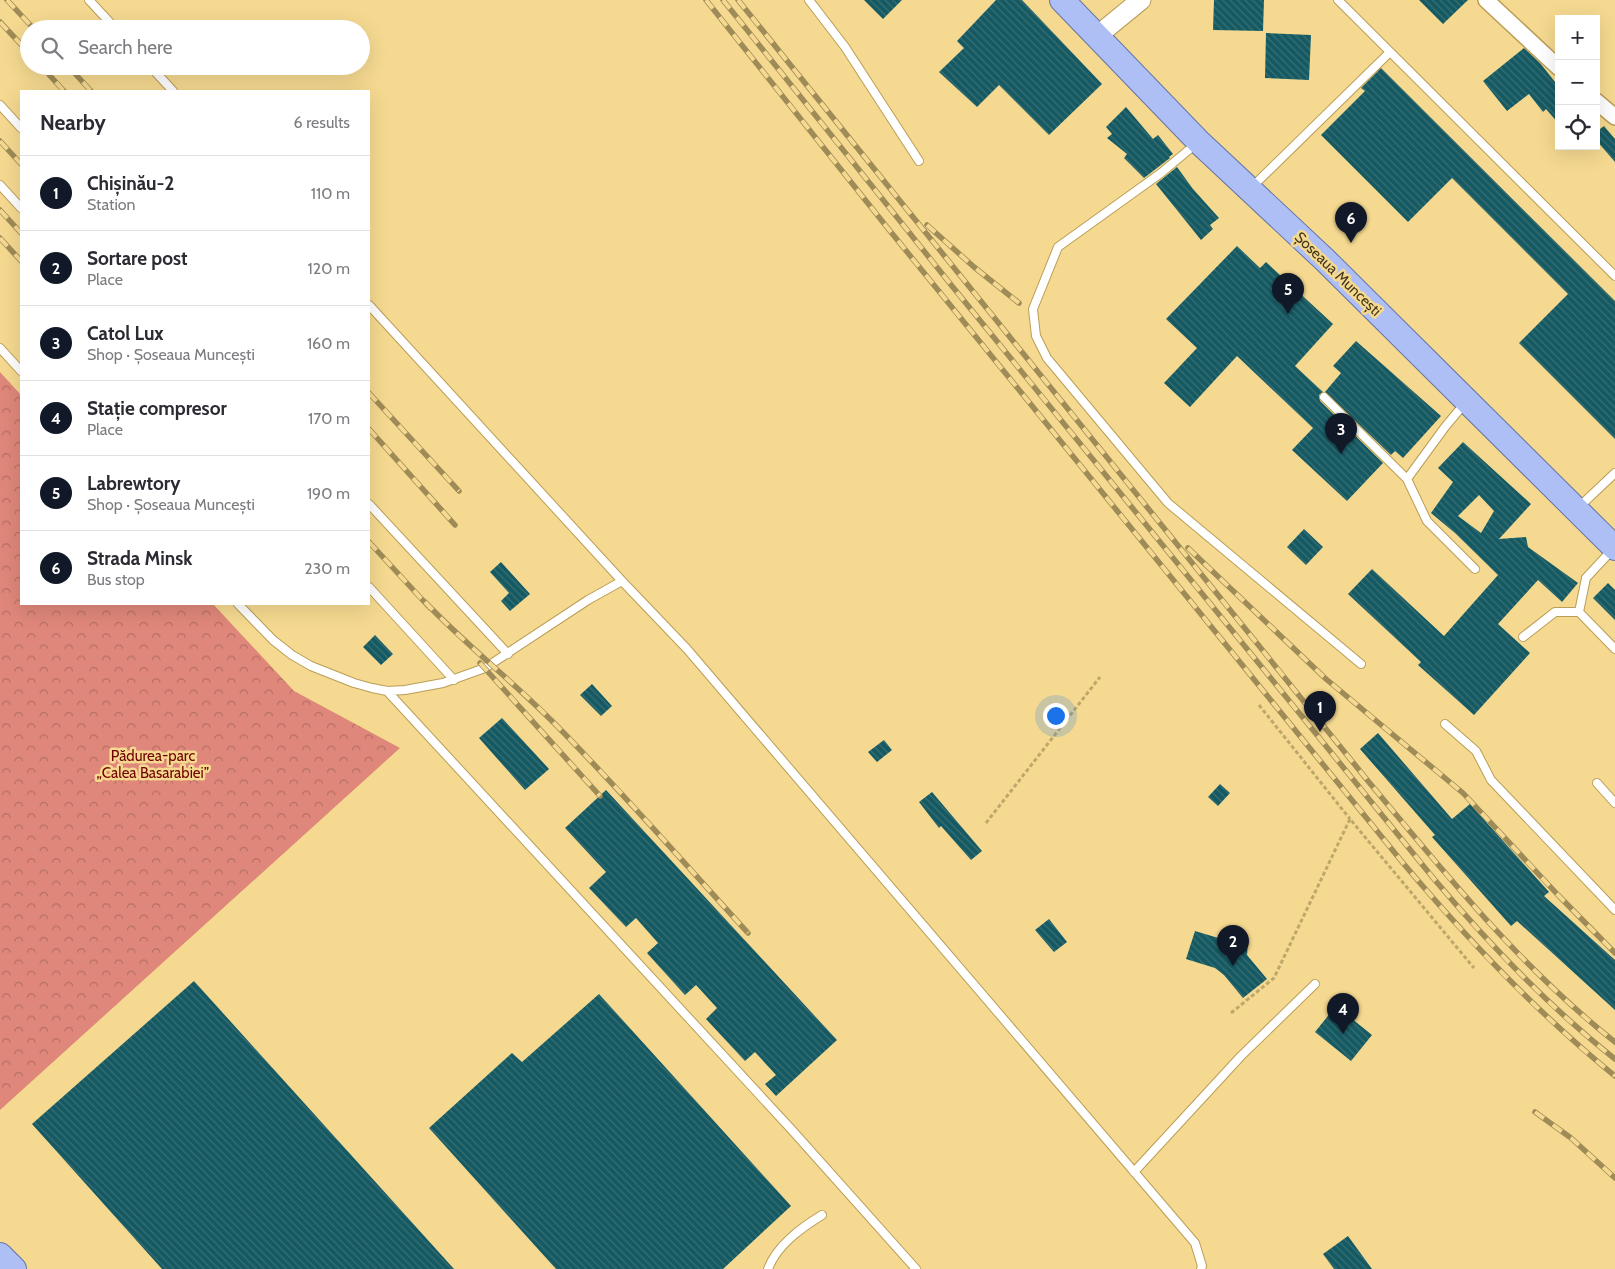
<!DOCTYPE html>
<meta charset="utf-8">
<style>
body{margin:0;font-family:Cabin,sans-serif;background:#f7f7f7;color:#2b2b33}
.controls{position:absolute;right:15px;top:15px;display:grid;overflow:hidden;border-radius:0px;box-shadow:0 5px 20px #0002}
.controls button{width:45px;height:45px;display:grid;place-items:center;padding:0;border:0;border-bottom:1px solid #e1e1e2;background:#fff;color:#2b2b33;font:25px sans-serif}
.you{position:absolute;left:1055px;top:715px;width:18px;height:18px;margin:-12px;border:4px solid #fff;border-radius:50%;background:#1a73e8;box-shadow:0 0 0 8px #1a73e833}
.badge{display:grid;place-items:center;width:32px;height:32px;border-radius:50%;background:#111827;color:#fff;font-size:16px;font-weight:700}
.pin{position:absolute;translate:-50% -41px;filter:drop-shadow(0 1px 2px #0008)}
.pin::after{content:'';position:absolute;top:26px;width:18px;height:15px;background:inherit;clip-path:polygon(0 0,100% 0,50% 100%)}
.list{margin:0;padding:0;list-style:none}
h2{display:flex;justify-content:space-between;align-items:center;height:65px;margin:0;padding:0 20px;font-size:21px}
h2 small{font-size:16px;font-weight:400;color:#7c7c81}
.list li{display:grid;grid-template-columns:32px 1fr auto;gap:15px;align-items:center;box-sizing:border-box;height:75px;padding:0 20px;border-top:1px solid #e1e1e2}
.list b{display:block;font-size:19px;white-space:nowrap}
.list p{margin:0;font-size:16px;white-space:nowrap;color:#7c7c81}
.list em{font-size:16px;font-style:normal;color:#7c7c81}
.icon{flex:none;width:28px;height:28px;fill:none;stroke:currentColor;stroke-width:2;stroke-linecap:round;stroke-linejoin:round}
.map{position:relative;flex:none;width:1615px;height:1269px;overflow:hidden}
.search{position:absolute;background:#fff;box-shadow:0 5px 20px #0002;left:20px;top:20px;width:350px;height:55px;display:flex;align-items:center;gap:12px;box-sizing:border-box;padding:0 18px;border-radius:28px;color:#7c7c81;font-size:19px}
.panel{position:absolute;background:#fff;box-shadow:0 5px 20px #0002;left:20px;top:90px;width:350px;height:515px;border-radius:0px}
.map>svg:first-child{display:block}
.forest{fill:url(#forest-crowns)}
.building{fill:url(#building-back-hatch);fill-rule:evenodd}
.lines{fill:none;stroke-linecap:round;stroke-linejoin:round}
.service-casing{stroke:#ba9e57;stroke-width:10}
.minor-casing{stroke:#ba9e57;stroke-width:18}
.tertiary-casing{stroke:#ba9e57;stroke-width:21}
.primary-casing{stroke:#6574a4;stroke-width:26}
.path{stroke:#bea76b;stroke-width:3;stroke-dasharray:4 2.5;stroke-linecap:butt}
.service{stroke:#fff;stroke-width:8}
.minor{stroke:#fff;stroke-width:15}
.tertiary{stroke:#fff;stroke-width:19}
.primary{stroke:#adbff5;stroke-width:24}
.rail-casing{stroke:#9f8b57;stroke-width:5.5}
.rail{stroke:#f5d990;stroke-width:4;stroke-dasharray:11;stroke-linecap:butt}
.labels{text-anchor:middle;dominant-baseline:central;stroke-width:5;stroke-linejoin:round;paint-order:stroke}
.street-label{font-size:15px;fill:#44381a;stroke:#f5d990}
.park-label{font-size:15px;fill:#720202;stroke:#f5d990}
</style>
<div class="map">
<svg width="1615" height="1269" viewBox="0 0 1615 1269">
<defs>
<pattern id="forest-crowns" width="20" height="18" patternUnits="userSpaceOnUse" patternTransform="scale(1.25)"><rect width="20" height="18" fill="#df877a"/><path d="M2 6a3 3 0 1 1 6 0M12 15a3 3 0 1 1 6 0" fill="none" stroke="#b66f63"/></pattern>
<pattern id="building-back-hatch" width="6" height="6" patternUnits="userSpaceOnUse" patternTransform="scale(1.25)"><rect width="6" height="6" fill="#155a63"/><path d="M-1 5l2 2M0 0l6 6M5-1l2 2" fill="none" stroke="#396f74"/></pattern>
</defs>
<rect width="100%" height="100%" fill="#f5d990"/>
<path class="forest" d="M 0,372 L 21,395 L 21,604 L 213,604 L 294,691 L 400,748 L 0,1110 Z"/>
<path class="building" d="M 864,0 L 902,0 L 883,19 Z
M 996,0 L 1022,0 L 1102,84 L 1049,135 L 999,85 L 977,107 L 939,72 L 964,48 L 957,41 Z
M 1214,0 L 1264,0 L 1263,31 L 1213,30 Z
M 1419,0 L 1468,0 L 1443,24 Z
M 1266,33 L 1311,35 L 1309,80 L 1265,78 Z
M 1524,48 L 1540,63 L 1559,87 L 1559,124 L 1546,109 L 1543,112 L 1529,94 L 1507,111 L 1483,81 Z
M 1381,68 L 1615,301 L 1615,439 L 1519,343 L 1568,294 L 1452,178 L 1408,222 L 1321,135 L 1365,91 L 1361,88 Z
M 1126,107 L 1153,139 L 1158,135 L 1173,154 L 1169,157 L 1170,158 L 1144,178 L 1124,158 L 1127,154 L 1107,138 L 1112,134 L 1106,127 Z
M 1604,126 L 1615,139 L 1615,162 L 1596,140 L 1596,132 Z
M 1177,167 L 1193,189 L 1219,218 L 1210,225 L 1213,229 L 1201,240 L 1156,184 Z
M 1237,246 L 1260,268 L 1266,262 L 1333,324 L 1295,366 L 1323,392 L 1319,395 L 1320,401 L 1383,463 L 1347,501 L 1292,450 L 1313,428 L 1237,356 L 1190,407 L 1164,383 L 1197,348 L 1166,319 Z
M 1356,341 L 1441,416 L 1403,458 L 1395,451 L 1391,455 L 1325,392 L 1341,373 L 1333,366 Z
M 1463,442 L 1531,504 L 1499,539 L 1526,537 L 1528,547 L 1578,583 L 1562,602 L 1538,580 L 1498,624 L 1530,653 L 1474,715 L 1418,665 L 1421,662 L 1348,594 L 1372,569 L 1444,636 L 1498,575 L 1455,533 L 1431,513 L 1453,482 L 1438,468 ZM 1479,495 L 1494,511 L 1481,533 L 1458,516 Z
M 1304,529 L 1323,547 L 1306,565 L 1287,547 Z
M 501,562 L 530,594 L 510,611 L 501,601 L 509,593 L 490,572 Z
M 1608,583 L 1615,590 L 1615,620 L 1593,598 Z
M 375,635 L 393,654 L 381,665 L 363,647 Z
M 592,684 L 612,706 L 601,716 L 580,695 Z
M 502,718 L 549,769 L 525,790 L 479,738 Z
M 1378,733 L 1452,819 L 1470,804 L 1549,892 L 1544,896 L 1615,960 L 1615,1010 L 1517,921 L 1511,926 L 1432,837 L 1435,835 L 1360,749 Z
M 884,740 L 892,750 L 877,762 L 868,752 Z
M 1220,784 L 1230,793 L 1218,806 L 1208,797 Z
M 606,790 L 837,1040 L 776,1096 L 765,1084 L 776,1075 L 755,1052 L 745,1061 L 706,1019 L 717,1008 L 696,985 L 685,995 L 647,953 L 658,943 L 636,918 L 626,927 L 589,888 L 606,872 L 565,828 Z
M 932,792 L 982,851 L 971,860 L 941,826 L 939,828 L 919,802 Z
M 1049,919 L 1067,942 L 1054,952 L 1035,930 Z
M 1195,931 L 1225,940 L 1234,935 L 1242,936 L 1248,942 L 1247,955 L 1267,979 L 1243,998 L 1224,975 L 1215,968 L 1186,959 Z
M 194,981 L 454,1269 L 162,1269 L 32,1124 Z
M 599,994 L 791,1206 L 723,1269 L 556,1269 L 429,1128 L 512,1053 L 522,1062 Z
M 1336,1006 L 1372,1035 L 1351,1061 L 1315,1032 Z
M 1348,1236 L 1372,1269 L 1334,1269 L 1323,1254 Z"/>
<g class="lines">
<defs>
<path id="service" d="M 89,0 L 116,29
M 809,0 L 845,47 L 919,161
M 1338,0 L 1615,276
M 150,66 L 173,91
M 0,105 L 21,128
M 1197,143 L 1161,173 L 1058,247 L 1033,309 L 1036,336 L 1047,358 L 1168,503 L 1361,664
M 0,185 L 21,208
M 1252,187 L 1390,52
M 369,305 L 622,581 L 687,649 L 1195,1243 L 1202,1266 L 1201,1269
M 0,348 L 21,371
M 1324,397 L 1407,479 L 1427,521 L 1475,569
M 1407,479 L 1445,427 L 1465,403
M 369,504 L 508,654
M 1578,508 L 1615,473
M 369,587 L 454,680
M 238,604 L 273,640 L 292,655 L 311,666 L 354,683 L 372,688 L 387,691 L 405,690 L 443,683 L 485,668 L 588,600 L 622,581
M 1579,612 L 1615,649
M 1523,637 L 1555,612 L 1579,612 L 1586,578 L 1613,549
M 387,691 L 791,1129 L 916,1269
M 1445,724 L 1476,751 L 1491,780 L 1615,910
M 1597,783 L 1615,803
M 1134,1172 L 1241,1056 L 1315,984
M 768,1269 C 777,1245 801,1228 822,1215"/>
<path id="minor" d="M 1486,0 L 1559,68
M 1596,101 L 1615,117"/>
<path id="tertiary" d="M 1097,36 L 1141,0"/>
<path id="primary" d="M 1062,0 L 1199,142 L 1325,260 L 1615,548
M 0,1255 L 14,1269"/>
</defs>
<use href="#service" class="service-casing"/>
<use href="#minor" class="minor-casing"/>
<use href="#tertiary" class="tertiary-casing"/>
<use href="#primary" class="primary-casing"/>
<path class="path" d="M 1259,705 L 1350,819
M 986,823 L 1100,677
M 1231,1013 L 1274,978 L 1350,819 L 1474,968"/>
<use href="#service" class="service"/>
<use href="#minor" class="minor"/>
<use href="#tertiary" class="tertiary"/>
<use href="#primary" class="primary"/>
<defs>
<path id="rail" d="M 7,0 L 34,29
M 706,0 L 886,226 L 1403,863 C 1468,940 1536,1012 1615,1076
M 723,0 L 952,286 L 1434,879 C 1489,944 1548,1006 1615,1059
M 738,0 L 1368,781 C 1445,873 1520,967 1615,1042
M 0,22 L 29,53
M 41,66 L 64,91
M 68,66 L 91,91
M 0,141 L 21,164
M 0,210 L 21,233
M 927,225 L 974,267 L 1019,303
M 0,238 L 21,261
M 369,393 L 459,491
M 369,429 L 455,525
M 369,542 L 430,608
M 1188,548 L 1326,679 L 1463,793 L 1558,895 L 1615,953
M 425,602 C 467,646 515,683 558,727 C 623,793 685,864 748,933
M 480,663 L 600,796
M 1535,1112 L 1571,1138 L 1615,1178"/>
</defs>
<use href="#rail" class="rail-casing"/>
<use href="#rail" class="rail"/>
</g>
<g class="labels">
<g class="street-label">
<text transform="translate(1338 274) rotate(44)">Șoseaua Muncești</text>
</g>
<g class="park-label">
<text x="153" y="756">Pădurea-parc<tspan x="153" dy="17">„Calea Basarabiei”</tspan></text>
</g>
</g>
</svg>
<div class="controls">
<button>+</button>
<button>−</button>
<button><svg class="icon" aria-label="locate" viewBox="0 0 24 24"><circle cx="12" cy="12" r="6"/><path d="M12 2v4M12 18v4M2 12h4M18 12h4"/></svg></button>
</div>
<div class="you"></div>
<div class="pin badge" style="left:1320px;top:732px">1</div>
<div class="pin badge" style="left:1233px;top:966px">2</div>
<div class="pin badge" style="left:1341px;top:454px">3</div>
<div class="pin badge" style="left:1343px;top:1034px">4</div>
<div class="pin badge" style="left:1288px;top:314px">5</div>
<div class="pin badge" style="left:1351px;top:243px">6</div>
<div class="search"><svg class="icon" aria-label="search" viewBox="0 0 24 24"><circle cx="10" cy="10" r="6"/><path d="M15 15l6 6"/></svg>Search here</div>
<section class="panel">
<h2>Nearby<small>6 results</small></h2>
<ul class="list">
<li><span class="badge">1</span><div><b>Chișinău-2</b><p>Station</p></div><em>110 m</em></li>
<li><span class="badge">2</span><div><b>Sortare post</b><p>Place</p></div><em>120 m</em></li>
<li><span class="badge">3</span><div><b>Catol Lux</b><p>Shop · Șoseaua Muncești</p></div><em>160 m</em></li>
<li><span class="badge">4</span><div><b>Stație compresor</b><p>Place</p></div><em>170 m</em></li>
<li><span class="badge">5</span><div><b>Labrewtory</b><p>Shop · Șoseaua Muncești</p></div><em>190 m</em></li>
<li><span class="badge">6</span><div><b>Strada Minsk</b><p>Bus stop</p></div><em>230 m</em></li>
</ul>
</section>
</div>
